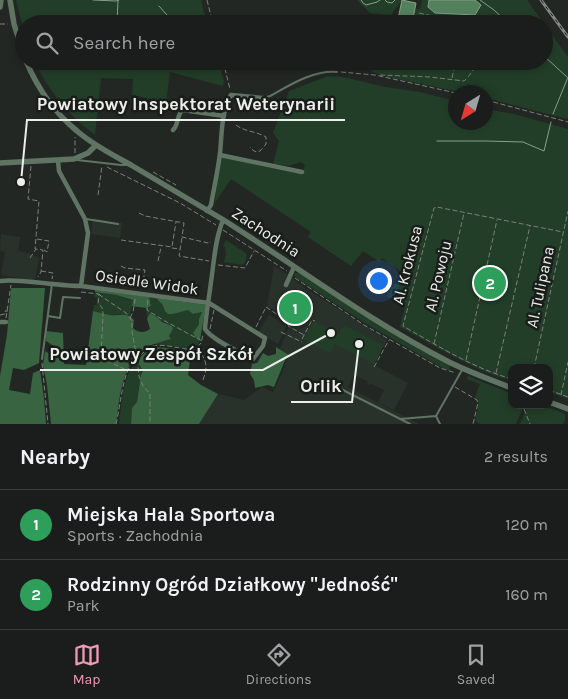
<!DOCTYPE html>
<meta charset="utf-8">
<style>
body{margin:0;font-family:Karla,sans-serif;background:#232624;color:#f1f3f6}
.controls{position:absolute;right:15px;bottom:15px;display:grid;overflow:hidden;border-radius:10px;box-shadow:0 2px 8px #0003}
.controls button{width:45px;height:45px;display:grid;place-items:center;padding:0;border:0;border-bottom:1px solid #383b3a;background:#1a1d1b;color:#f1f3f6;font:25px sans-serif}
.compass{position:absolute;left:448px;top:85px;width:45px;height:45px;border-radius:50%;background:#1a1d1b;box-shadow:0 2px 8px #0003;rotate:217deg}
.you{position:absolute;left:378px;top:280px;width:18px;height:18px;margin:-12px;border:4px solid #fff;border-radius:50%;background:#1a73e8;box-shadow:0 0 0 8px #1a73e833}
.badge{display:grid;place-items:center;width:32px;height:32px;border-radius:50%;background:#f09ab5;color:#fff;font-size:16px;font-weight:700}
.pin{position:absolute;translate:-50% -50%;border:2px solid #fff;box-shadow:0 1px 5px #0006}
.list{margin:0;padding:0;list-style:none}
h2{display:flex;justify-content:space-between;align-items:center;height:65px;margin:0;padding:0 20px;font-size:21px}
h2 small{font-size:16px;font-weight:400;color:#9fa2a3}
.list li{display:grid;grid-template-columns:32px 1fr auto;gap:15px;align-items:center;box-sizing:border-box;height:70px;padding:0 20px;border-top:1px solid #383b3a}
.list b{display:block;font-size:19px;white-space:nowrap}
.list p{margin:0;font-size:16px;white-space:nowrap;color:#9fa2a3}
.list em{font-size:16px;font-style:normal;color:#9fa2a3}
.icon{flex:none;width:28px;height:28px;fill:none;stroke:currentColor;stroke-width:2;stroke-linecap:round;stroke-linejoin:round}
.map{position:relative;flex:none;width:568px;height:424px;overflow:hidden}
.search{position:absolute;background:#1a1d1b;box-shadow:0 2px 8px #0003;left:15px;right:15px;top:15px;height:55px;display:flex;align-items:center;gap:12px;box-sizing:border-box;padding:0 18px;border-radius:28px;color:#9fa2a3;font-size:19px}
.sheet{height:205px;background:#1a1d1b}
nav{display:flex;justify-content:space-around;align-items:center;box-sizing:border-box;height:70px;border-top:1px solid #383b3a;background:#1a1d1b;font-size:14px;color:#9fa2a3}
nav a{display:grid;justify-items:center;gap:2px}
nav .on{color:#f09ab5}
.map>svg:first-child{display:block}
.built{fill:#29322a}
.green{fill:#223e28}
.forest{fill:#386442}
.water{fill:#54815d;stroke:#82a288}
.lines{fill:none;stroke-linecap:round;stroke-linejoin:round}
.stream{stroke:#82a288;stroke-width:1}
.path{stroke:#7c7f7d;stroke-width:1;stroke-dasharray:5 2.5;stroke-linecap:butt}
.service{stroke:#607464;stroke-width:2}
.minor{stroke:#607464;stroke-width:4.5}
.tertiary{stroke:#607464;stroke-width:5.5}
.rail-casing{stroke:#858885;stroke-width:3}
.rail{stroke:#1a1e1a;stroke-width:1;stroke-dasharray:4;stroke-linecap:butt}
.labels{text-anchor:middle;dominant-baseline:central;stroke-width:5;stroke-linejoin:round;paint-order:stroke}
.street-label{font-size:16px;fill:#eceeec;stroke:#1a1e1a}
.leader{fill:none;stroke:#eceeec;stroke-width:2}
.callout-dot{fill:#eceeec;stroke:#1a1e1a;stroke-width:2}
.callout-label{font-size:18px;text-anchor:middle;font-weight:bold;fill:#eceeec;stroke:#1a1e1a;stroke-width:5;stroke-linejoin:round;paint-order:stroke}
</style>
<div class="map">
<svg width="568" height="424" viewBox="0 0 568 424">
<rect width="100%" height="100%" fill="#232724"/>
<path class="built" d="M 93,218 L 122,223 L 120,238 L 91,234 Z
M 1,234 L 20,237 L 18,251 L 28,253 L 39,258 L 35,281 L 1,275 L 5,252 L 0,251 Z
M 274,266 L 287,274 L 299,284 L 387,340 L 374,365 L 408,383 L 394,410 L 378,402 L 384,390 L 372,384 L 368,385 L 367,381 L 354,375 L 348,387 L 419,424 L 199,424 L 218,394 L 244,400 L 262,387 L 273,392 L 281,376 L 287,359 L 290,355 L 280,349 L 292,319 L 267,306 Z
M 269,315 L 287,325 L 278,344 L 258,332 Z"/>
<path class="green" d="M 16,0 L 201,0 L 207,24 L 24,24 L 24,32 Z
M 357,0 L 402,0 L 391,15 L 370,13 Z
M 422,0 L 527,0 L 544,24 L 412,24 L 415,9 L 420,9 Z
M 544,24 L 568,57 L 568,119 L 486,98 L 486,92 L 460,92 L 383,76 L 373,72 L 365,63 L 367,61 L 544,61 Z
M 34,61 L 218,61 L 224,81 L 223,86 L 170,72 L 166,102 L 132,95 L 133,79 L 101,78 L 95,135 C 69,116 49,91 34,61 Z
M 328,76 L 343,77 L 385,87 L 420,92 L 455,101 L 456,122 L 486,122 L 486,109 L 514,114 L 568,129 L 568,399 L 549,392 L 549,368 L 512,368 L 512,381 C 473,370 436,346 400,327 L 405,307 L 387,296 L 402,272 L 382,258 L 380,262 L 363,251 L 351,266 L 308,237 L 311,232 L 231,179 L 215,203 L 219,161 L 222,157 L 302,174 L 305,165 L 301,162 L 288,166 L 273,164 L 279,141 L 273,133 L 289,91 Z
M 226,240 L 247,254 L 245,263 L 242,265 L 224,262 L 226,254 L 225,247 L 223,246 Z
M 296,273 L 299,273 L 365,316 L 450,365 L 449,370 L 447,370 L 441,367 L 365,323 L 299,280 L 295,276 L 294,274 Z
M 95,292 L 116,295 L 133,301 L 130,316 L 120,314 L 111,315 L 93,311 L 94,305 L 97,305 L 97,298 L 94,297 Z
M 149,297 C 158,298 162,302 165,311 L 188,310 L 193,314 L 202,312 L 199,324 L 193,333 L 195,337 L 200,340 L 197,347 L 192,349 L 154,344 L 171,339 L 169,337 L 170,333 L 168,324 C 161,322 156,317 150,313 L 147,319 L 146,308 L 151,306 Z
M 313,321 L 339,334 L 344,325 L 383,345 L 374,364 L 335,344 L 330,353 L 304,340 Z
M 138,359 L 139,364 L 143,371 L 141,375 L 137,402 L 132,409 L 131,424 L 119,424 C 122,403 122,375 138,359 Z
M 468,376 L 512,394 L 512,405 L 524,405 L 516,424 L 480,424 L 475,421 C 476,413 482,403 475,397 L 480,384 L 467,379 Z
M 528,405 L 541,405 L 563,413 L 565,415 L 565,419 L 563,424 L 520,424 Z"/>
<path class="forest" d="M 11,288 L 45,288 L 39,363 L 24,370 L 13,368 L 9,390 L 30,394 L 33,373 L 40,370 L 44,398 L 46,424 L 0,424 L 0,376 L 7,335 Z
M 95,290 L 149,297 L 151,306 L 146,308 L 132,306 L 133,300 L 116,295 L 95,292 Z
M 156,298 L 206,305 L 200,340 L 195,337 L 193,333 L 199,324 L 199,319 L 202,312 L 193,314 L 188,310 L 173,314 L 168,314 L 165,311 L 162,304 Z
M 93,311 C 98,312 104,314 110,315 C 119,316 127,312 134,320 L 133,328 C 138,333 145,333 150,329 L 147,319 L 150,313 L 158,318 L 162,322 L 172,326 L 173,329 L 169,336 L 171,339 C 164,341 156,343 149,346 C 121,361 120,397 116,424 L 51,424 L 47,385 L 43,365 L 45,351 L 53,356 L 57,348 L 46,341 L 46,331 L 63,333 L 64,364 L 86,365 Z
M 155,347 L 185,350 L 191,352 L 188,375 L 201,385 L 218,394 L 199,424 L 131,424 L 132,408 L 137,402 L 141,375 L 143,371 L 139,364 L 138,359 L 148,350 Z
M 276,347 L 289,355 L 286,358 L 274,387 L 268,385 L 255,388 L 254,380 L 250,374 L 252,364 L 257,363 L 263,353 L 268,356 L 276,354 Z"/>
<path class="water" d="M 402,0 L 416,3 L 412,24 L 397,24 Z
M 429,0 L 475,0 L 481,5 L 475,15 L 435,13 L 428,7 Z"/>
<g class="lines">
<path class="stream" d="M 93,0 L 116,1 L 119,0
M 361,0 L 363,3 L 366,5 L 377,2 L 380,0
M 385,0 L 387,2 L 392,3 L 395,0
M 480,0 L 494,10 L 509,24
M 159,6 L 175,24
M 117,24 L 118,0
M 544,56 L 567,77
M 553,114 L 568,77
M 437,141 L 485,141 L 523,142 L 544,151 L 551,122"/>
<path class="path" d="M 207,0 L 213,24
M 419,13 L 450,20 L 457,24
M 0,24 L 8,24
M 223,61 L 230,89
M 341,72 L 375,75 L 456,93
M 380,75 L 430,77 L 464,81 C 468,78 477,66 478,61
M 452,78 L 454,69
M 486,100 L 568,122
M 236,125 C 245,132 256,131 266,137 L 266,144 L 260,151 C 256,153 253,151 250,147
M 75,153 L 75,137
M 31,166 L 28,199 L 39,201 L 35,249 L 43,250 L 41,272 L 38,277
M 107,167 L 180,203 L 216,225
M 153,172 L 176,185
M 98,195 L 102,166
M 139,213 L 145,216 L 184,223 L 182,237 L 208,243 L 211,242
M 223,230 L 287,271
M 182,238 L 179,256 L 209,261
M 37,239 L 49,241 L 47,252 L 44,250
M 121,240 L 172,247 L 176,222
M 172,248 L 180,249
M 30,258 L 36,249
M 158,261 L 161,247
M 218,265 L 245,268 L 254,251
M 121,266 L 125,268 L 145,270 L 142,289
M 41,271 L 53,273 L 52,279
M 295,278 L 364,325 L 440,368 L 456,373
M 81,292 L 99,294 L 98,304 C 103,307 103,310 103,315 L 101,355
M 99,294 L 101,296 L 126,313 L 132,321 L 132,332 L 137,358 L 139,376 L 143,386 L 150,394 L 150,424
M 148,300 L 147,310 L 163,320 L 202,341
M 0,315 L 5,314 L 5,311 L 8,311
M 6,318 L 11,285
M 130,318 L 133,312 L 135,299
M 256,327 L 266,307 L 290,323 L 288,326 L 304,335
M 210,329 L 214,310
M 281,332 L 302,342
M 302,339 L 312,320 L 315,321
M 434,344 L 464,213
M 87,352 L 101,355 L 108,361 L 128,371
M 466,360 L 497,220
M 42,363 L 48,424
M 374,367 L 389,340
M 534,368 L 568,211
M 496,373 L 530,226
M 512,379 C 473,368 438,346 403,326 L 434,208 L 437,207 L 563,232
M 203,380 C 208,367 207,358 196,349 L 201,343 L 203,335
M 455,387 L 477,400 L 478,403 L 473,424
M 549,390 L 568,397
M 561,395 L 568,362
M 524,409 L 530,424
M 116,424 C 120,408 122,380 130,366 C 133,362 137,358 141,355 C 145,351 148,347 153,346 C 167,343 182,351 196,349"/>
<path class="service" d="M 263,98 L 270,96 C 290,85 313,70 337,72
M 77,160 L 121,165 L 126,165
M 86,219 L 118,224
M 48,316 L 60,318 L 63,297 L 80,298
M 42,359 L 52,284
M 329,383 L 410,424
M 436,416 L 462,370
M 400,419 L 436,416 L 440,424"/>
<path class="minor" d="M 173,130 C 179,125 176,115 183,110 L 224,116
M 220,155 L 302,172
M 207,211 L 211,205 C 214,188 218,170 220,153 C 222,134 221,112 231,95 L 263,98
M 0,281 C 18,279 35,283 53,284 C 62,285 72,286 81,286 L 88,233 L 85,219 L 59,171 L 58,161
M 286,285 L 294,267
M 81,286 L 209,303 L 265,338 L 263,346 L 253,359 C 241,353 212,340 205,329 C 206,314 209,298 211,282 C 214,262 215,239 223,220
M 0,322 L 6,322"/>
<path class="tertiary" d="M 10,0 L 14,24 L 24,56
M 0,7 L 1,0
M 26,61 C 37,87 55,113 77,131 C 93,145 113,155 131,165 C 161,183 192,201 222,219 C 298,267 369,321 449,362 C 469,372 491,380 512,388
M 0,163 L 74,159 L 88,153 L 96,145
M 549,402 L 568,409"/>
<defs>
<path id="rail" d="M 541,0 L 568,37"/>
</defs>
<use href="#rail" class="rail-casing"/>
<use href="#rail" class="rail"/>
</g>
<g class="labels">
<g class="street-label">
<text transform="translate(266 232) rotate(33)">Zachodnia</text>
<text transform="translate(407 265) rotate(-76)">Al. Krokusa</text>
<text transform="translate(438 276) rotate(-77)">Al. Powoju</text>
<text transform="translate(147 282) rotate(8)">Osiedle Widok</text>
<text transform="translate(540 287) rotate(-78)">Al. Tulipana</text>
</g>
</g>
<path class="leader" d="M21 182L27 120H345M331 333L263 370H40M359 344L352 402H291"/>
<g class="callout-dot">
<circle cx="21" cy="182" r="5"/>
<circle cx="331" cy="333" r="5"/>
<circle cx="359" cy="344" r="5"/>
</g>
<g class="callout-label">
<text x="186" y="110">Powiatowy Inspektorat Weterynarii</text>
<text x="151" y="360">Powiatowy Zespół Szkół</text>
<text x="321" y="392">Orlik</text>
</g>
</svg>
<div class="controls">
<button><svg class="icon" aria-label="layers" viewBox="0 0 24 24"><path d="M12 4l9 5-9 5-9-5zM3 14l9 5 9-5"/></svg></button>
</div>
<svg class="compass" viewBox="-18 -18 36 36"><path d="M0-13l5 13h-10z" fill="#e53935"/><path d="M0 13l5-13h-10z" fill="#9fa2a3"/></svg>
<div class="you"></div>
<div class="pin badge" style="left:295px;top:308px;background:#2e9e5b">1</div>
<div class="pin badge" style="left:490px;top:283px;background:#2e9e5b">2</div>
<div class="search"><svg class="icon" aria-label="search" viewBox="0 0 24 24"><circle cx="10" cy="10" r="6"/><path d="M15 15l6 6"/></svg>Search here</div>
</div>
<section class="sheet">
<h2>Nearby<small>2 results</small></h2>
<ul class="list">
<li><span class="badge" style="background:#2e9e5b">1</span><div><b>Miejska Hala Sportowa</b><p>Sports · Zachodnia</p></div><em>120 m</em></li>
<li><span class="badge" style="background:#2e9e5b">2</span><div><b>Rodzinny Ogród Działkowy &quot;Jedność&quot;</b><p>Park</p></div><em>160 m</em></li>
</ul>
</section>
<nav>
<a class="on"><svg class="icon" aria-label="map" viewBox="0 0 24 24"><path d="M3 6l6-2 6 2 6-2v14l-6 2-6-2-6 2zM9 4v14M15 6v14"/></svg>Map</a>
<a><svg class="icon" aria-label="directions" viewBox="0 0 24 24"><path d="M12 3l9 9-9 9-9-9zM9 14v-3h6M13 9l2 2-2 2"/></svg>Directions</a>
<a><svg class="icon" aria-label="saved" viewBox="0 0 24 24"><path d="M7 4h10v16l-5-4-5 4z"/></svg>Saved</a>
</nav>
